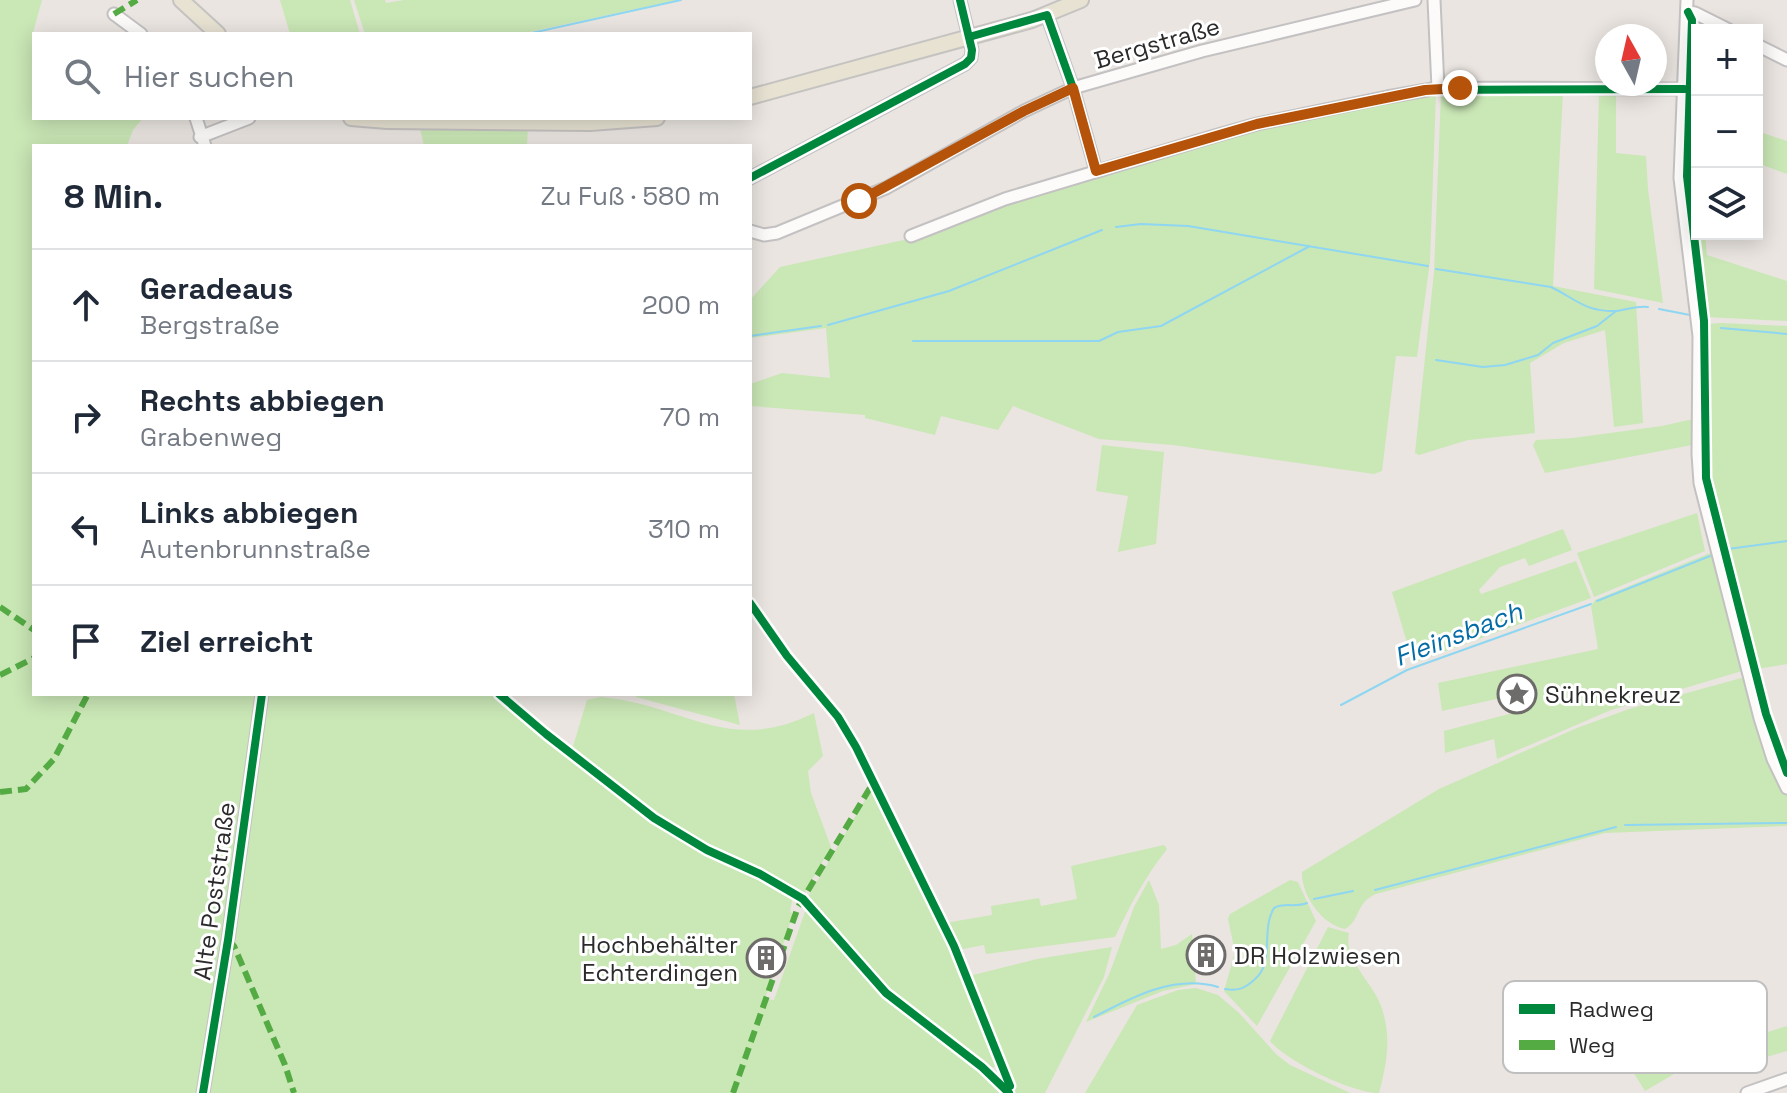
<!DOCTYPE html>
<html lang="de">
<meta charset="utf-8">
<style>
body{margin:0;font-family:"Space Grotesk",sans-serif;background:#f2f2f3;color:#1f2937}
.controls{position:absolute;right:24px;top:24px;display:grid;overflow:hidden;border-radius:0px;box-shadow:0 4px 20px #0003}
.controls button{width:72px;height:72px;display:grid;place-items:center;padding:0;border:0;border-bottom:2px solid #e0e1e3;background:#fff;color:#1f2937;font:40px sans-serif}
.compass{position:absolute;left:1595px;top:24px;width:72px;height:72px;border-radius:50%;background:#fff;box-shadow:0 4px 20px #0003;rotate:352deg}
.stop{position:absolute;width:24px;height:24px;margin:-18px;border:6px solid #b45309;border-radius:50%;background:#fff}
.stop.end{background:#b45309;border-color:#fff;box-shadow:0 2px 8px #0008}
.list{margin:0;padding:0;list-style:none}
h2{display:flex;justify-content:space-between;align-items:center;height:104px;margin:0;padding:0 32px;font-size:34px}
h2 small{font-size:26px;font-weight:400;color:#747a83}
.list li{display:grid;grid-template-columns:52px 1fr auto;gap:24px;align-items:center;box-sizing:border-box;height:112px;padding:0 32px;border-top:2px solid #e0e1e3}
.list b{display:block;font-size:30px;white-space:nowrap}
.list p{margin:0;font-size:26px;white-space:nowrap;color:#747a83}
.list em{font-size:26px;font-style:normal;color:#747a83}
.icon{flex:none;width:44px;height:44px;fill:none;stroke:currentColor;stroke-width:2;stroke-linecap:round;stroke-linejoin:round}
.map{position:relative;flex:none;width:1787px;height:1093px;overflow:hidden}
.search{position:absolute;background:#fff;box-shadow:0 4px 20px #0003;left:32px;top:32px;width:720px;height:88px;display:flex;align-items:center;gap:20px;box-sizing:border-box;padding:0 28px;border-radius:0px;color:#747a83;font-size:30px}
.panel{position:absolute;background:#fff;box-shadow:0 4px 20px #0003;left:32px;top:144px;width:720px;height:552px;border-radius:0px}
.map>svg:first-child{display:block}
.green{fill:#cae7b6}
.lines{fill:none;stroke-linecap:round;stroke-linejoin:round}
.stream{stroke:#8ed6f1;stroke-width:2}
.minor-casing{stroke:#c3c1c2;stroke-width:15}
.major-casing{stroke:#c5c3c1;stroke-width:18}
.minor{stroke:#fcfbfa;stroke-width:11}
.major{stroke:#e7e2d2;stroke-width:14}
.quiet{stroke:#54ab44;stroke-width:6;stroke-dasharray:12 6;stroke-linecap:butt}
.cycleway-casing{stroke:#fff;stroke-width:13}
.cycleway{stroke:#00873e;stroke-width:8}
.route{stroke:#b45309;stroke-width:10}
.labels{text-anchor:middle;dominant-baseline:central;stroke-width:6;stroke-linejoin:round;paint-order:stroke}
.street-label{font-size:24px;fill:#2b2b2b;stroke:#fff}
.poi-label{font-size:24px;fill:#2b2b2b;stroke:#fff;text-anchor:start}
.water-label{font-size:26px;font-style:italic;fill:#036ba6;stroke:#fff}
.key{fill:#fff;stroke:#bfbfbf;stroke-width:2}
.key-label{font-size:22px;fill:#2b2b2b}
</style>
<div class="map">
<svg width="1787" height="1093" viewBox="0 0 1787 1093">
<rect width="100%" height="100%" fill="#eae5e0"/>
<path class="green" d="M 0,0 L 42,0 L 33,33 L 34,118 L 143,118 L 133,130 L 127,146 L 34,146 L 34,694 L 493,694 L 536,732 L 661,828 L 793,897 L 790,911 L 793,914 L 765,999 L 774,1000 L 807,906 L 880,994 L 972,1055 L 888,992 L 809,903 L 808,897 L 869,793 L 875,791 L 955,954 L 996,1065 L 993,1068 L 986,1065 L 1004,1083 L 1009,1093 L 0,1093 Z
M 280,0 L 350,0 L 360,34 L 290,34 Z
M 354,0 L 385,0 L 386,3 L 404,0 L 678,0 L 520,34 L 365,34 Z
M 1443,91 L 1563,92 L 1553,286 L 1636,302 L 1643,423 L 1614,427 L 1605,330 L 1564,343 L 1530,363 L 1535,433 L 1468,440 L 1419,455 L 1415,453 L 1434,272 L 1441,94 Z
M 1616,92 L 1616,153 L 1646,156 L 1648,189 L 1663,303 L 1594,289 L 1599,93 Z
M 1436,93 L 1430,261 L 1417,357 L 1396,356 L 1382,471 L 1374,474 L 1173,445 L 1099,439 L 1013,406 L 998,430 L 941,416 L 935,435 L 865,418 L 865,415 L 750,406 L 750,384 L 782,373 L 830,378 L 826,328 L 750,338 L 750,300 L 780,267 L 913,238 L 992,211 L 991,206 L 1271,124 Z
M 1691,110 L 1697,112 L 1697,234 L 1705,234 L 1707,255 L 1787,281 L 1787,321 L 1707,317 L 1704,314 L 1689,194 Z
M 528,127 L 527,146 L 424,146 L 420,128 Z
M 1757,131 L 1787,141 L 1787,174 L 1757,163 Z
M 1722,323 L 1787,326 L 1787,664 L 1757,669 C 1743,606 1715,542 1708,478 C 1702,427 1708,375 1706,324 Z
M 1693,419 L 1692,445 L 1545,473 L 1533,445 L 1536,440 L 1573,438 L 1662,426 Z
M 1102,445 L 1164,452 L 1156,544 L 1118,552 L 1128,496 L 1096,491 Z
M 1697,513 L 1705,551 L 1594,597 L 1577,553 Z
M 1563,529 L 1572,550 L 1529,566 L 1525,558 L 1500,567 L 1479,590 L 1481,594 L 1576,561 L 1591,598 L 1413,663 L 1392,592 Z
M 1710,553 L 1714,556 L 1744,667 L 1742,671 L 1611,710 L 1497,759 L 1494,739 L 1445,753 L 1444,731 L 1532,708 L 1528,692 L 1442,711 L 1438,683 L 1598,649 L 1591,606 L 1595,600 Z
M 1745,677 L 1787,796 L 1787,826 L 1605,833 L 1376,894 C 1355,903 1361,920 1345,929 C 1322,925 1301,895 1302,872 L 1439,789 L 1577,728 L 1629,709 Z
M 637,694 L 734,694 L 740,725 L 636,697 Z
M 601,697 C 683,704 728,756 814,713 L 823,756 L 808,771 L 811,793 L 831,847 L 805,892 L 799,893 L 694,840 L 635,801 L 571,753 L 587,700 Z
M 1164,845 L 1167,849 C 1145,877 1130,905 1115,937 L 986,954 L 984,945 L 958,950 L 945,923 L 992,915 L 991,906 L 1039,898 L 1041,906 L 1077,899 L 1071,866 Z
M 1149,880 L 1159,905 L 1161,949 L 1176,945 L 1192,934 L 1196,984 L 1163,991 L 1086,1022 L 1110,972 L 1134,907 Z
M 1290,880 L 1298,882 L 1316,921 L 1257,1026 L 1224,991 L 1235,952 L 1228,919 L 1230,914 Z
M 1328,927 L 1349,933 C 1343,960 1373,982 1381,1006 C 1392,1037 1387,1062 1379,1093 C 1352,1093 1288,1062 1270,1041 Z
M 1112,947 L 1104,977 L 1045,1093 L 1016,1093 L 996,1051 L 969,976 L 1037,959 Z
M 1196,988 L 1218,995 L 1239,1013 L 1277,1055 L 1290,1065 L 1350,1093 L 1085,1093 L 1137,1005 L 1178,990 Z
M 1703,1011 L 1720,1047 L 1645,1091 L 1625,1059 Z
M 1787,1026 L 1787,1051 L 1739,1065 L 1726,1045 Z"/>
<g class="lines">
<path class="stream" d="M 527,34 L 681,0
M 1116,227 L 1141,224 L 1188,226 L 1428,266
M 1436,269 L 1551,287 C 1576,299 1585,312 1616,311 C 1627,310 1637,305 1648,307
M 1659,309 L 1690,315
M 828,325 L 949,291 L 1102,230
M 1721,328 L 1787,334
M 750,336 L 821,326
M 913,341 L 1099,341 L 1118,332 L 1161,326 L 1310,246
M 1436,360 L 1483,367 L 1505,365 L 1538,355 L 1553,343 L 1597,326 L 1616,311
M 1728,549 L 1787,541
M 1597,601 L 1710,556
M 1341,705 L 1407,670 L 1591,604
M 1625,825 L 1787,823
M 1375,890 L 1616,827
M 1314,899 L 1353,891
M 1225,989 C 1238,991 1244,989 1254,980 C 1276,962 1260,931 1274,908 C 1285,902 1295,908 1307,903
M 1094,1017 C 1132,997 1175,974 1218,987"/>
<defs>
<path id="minor" d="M 1434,0 L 1438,88
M 1687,0 L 1680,178 L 1699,336 L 1698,454 L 1700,483 L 1760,718 L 1773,759 L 1787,788
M 1688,12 L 1695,13 L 1729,30
M 114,14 L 141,34
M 1047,15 L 1073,88 L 1096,171
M 1757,45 L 1787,60
M 196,118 L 205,146
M 200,137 L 249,118
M 750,178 L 965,64 L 971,58 L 972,50 L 960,0
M 750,231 L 764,235 L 777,233 L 886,188 L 1024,111 L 1073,88 L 1202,51 L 1415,0
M 911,236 L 1005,199 L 1218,135 L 1257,124 L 1387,97 L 1438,88 L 1684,89
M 203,1093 L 228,940 L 262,694
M 1747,1093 L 1787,1079"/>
<path id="major" d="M 181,0 L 218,34
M 750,97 L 1032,20 L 1081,0
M 351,118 L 387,121 L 590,123 L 657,118"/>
</defs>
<use href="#minor" class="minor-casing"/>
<use href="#major" class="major-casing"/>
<use href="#minor" class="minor"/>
<use href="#major" class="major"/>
<path class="quiet" d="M 114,14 L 137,0
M 0,607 L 34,630
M 0,675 L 34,658
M 0,792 L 26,789 L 54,759 L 88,694
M 228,940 L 234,946 L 285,1065 L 294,1093
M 733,1093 L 798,907 L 873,783"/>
<defs>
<path id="cycleway" d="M 1688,12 L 1692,20 L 1687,176 L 1704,321 L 1706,478 L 1766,714 L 1787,773
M 969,37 L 1047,15 L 1073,88 L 1096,171 L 1257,124 L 1425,90 L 1684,89
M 750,178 L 965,64 L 971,58 L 972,50 L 960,0
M 750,603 L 787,656 L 838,717 L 856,747 L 954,946 L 1010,1086
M 499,694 L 546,734 L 654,818 L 707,850 L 760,874 L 803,899 L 886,993 L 982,1067 L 1009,1093
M 203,1093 L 228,940 L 262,694"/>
</defs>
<use href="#cycleway" class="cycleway-casing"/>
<use href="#cycleway" class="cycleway"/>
</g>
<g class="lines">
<path class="route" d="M 859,201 L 1024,111 L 1073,88 L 1096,171 L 1257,124 L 1425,90 L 1460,88"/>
</g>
<defs>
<symbol id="sight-ring" viewBox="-11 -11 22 22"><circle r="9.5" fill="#fff" stroke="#6e6c6a" stroke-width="1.5"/><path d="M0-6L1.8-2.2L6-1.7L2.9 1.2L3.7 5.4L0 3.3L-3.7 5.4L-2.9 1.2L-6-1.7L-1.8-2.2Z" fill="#6e6c6a"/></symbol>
<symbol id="building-ring" viewBox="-11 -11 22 22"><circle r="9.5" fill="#fff" stroke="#6e6c6a" stroke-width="1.5"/><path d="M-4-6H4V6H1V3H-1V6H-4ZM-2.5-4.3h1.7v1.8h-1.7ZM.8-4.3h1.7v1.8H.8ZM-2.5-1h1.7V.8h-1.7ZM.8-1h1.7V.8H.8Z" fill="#6e6c6a"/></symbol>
</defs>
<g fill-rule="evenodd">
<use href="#sight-ring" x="1495" y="672" width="44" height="44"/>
<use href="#building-ring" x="1184" y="933" width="44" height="44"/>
<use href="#building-ring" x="744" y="936" width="44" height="44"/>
</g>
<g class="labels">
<g class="street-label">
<text transform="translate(1157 43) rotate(-16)">Bergstraße</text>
<text transform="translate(214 891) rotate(-82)">Alte Poststraße</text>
</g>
<g class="poi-label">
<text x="1545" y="694">Sühnekreuz</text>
<text x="738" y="944" text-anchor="end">Hochbehälter<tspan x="738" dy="28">Echterdingen</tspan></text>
<text x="1234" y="955">DR Holzwiesen</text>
</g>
<g class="water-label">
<text transform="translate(1458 634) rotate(-21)">Fleinsbach</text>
</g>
</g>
<rect x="1503" y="981" width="264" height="92" rx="12" class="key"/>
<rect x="1519" y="1004" width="36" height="10" fill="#00873e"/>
<rect x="1519" y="1040" width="36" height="10" fill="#54ab44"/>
<g class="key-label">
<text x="1569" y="1017">Radweg</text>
<text x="1569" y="1053">Weg</text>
</g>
</svg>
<div class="controls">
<button>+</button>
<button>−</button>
<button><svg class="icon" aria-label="layers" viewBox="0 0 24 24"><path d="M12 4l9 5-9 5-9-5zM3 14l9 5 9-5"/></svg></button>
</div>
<svg class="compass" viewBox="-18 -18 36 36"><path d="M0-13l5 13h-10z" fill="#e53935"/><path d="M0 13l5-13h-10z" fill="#747a83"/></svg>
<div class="stop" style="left:859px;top:201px"></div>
<div class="stop end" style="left:1460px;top:88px"></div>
<div class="search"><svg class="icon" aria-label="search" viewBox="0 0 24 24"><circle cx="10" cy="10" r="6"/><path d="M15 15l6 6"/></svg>Hier suchen</div>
<section class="panel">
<h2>8 Min.<small>Zu Fuß · 580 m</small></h2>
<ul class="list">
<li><svg class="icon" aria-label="ahead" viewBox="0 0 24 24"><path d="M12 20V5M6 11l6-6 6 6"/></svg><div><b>Geradeaus</b><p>Bergstraße</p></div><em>200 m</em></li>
<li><svg class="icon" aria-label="right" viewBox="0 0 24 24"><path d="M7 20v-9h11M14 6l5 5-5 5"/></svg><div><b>Rechts abbiegen</b><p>Grabenweg</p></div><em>70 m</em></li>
<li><svg class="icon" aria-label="left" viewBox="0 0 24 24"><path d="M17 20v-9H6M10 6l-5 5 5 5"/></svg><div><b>Links abbiegen</b><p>Autenbrunnstraße</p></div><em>310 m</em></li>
<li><svg class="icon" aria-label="arrive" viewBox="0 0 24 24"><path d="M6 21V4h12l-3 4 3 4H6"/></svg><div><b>Ziel erreicht</b></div></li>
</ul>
</section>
</div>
